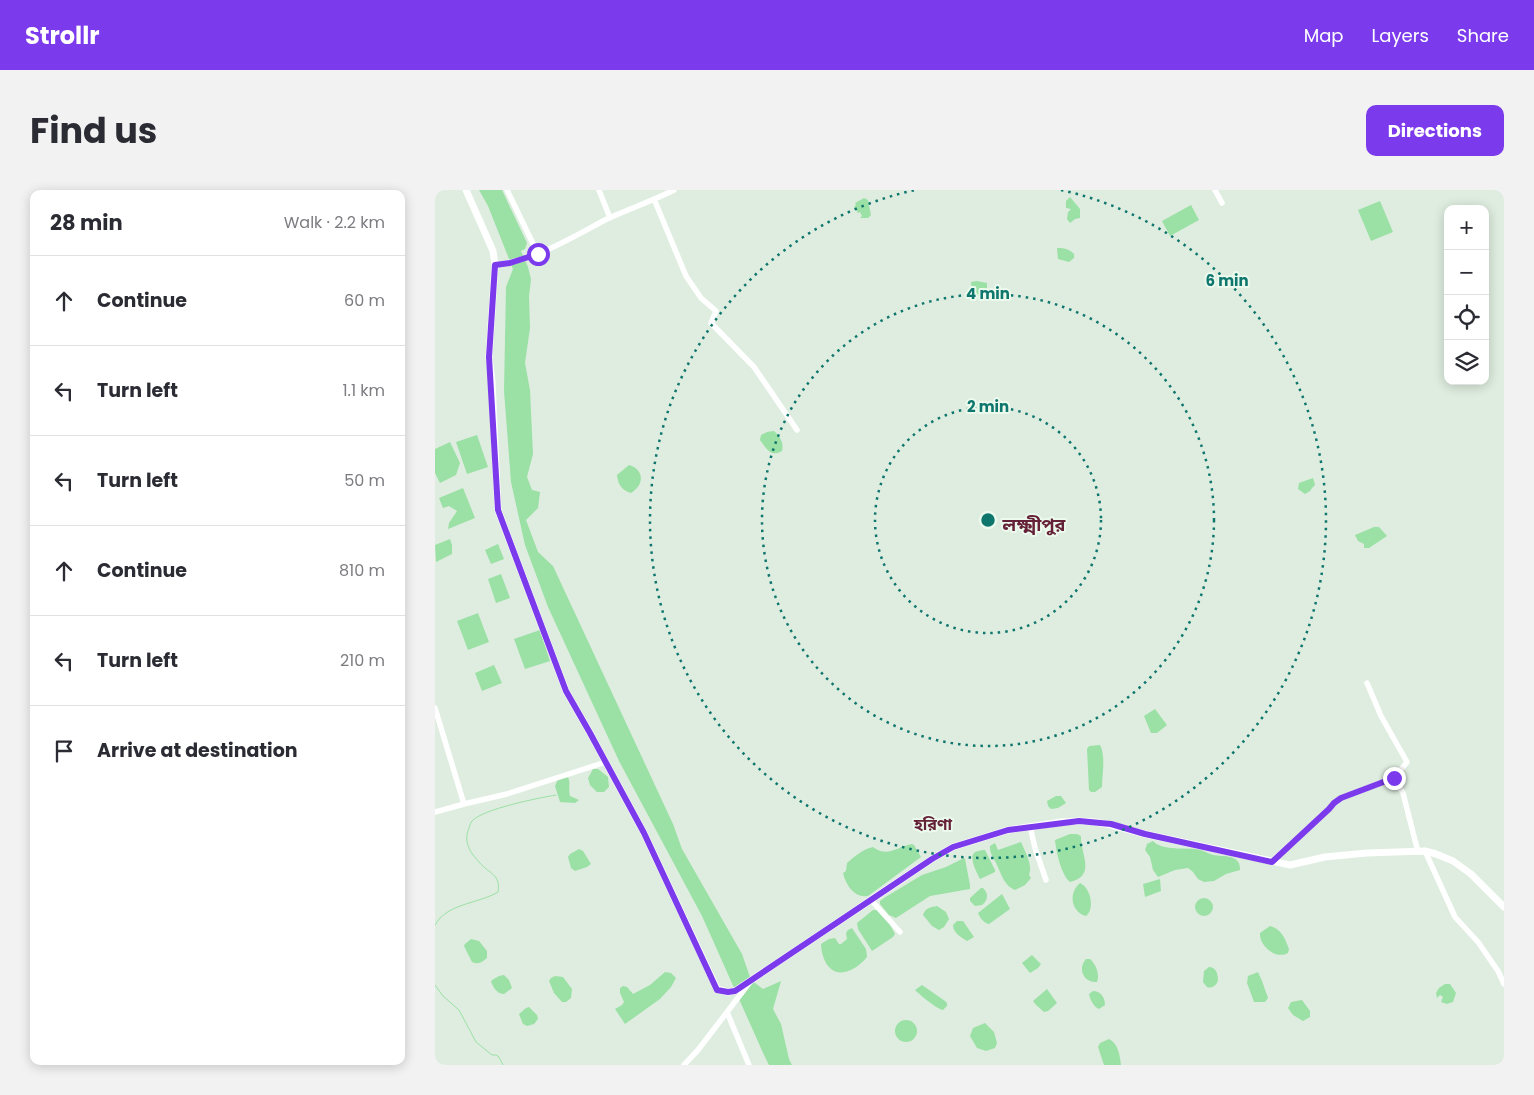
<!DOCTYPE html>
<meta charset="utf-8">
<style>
body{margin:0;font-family:Poppins,"Noto Sans Bengali",sans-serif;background:#f2f2f3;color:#2b2b33}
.controls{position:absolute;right:15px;top:15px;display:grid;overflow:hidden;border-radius:10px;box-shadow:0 2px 12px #0003}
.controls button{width:45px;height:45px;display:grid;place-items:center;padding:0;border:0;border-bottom:1px solid #e1e1e2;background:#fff;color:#2b2b33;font:25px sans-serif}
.stop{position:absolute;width:15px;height:15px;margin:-11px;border:4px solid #7c3aed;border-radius:50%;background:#fff}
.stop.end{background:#7c3aed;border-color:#fff;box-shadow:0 1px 5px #0008}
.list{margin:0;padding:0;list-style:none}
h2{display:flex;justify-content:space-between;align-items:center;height:65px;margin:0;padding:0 20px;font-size:21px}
h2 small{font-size:16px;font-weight:400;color:#7c7c81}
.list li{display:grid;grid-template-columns:32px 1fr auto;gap:15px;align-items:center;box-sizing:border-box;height:90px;padding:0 20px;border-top:1px solid #e1e1e2}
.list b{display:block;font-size:19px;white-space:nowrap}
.list em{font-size:16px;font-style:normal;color:#7c7c81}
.icon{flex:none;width:28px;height:28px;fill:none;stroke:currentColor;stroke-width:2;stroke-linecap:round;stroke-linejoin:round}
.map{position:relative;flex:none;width:1069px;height:875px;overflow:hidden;border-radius:10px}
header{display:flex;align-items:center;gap:30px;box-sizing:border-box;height:70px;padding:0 25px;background:#7c3aed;color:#fff}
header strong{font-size:24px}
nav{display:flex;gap:28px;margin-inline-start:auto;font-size:18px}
.intro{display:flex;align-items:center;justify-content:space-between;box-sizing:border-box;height:120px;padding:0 30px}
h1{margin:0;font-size:35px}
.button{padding:12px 22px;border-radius:10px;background:#7c3aed;color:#fff;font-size:18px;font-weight:700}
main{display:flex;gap:30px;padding:0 30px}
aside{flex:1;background:#fff;border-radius:10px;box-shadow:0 2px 12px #0003}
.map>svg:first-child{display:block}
.water{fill:#9be0a5}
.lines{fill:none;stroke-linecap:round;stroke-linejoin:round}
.stream{stroke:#9be0a5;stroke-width:1}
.minor{stroke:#fff;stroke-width:5.5}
.major{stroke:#fff;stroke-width:7}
.route{stroke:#7c3aed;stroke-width:6}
.ring{fill:none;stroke:#0f766e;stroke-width:2.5;stroke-dasharray:2.5 5}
.labels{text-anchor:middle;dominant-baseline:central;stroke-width:4;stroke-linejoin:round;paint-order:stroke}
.neighbourhood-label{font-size:16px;font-weight:bold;fill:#652137;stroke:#ebfaec}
.quarter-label{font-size:18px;font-weight:bold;fill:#652137;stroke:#ebfaec}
.centre{fill:#0f766e;stroke:#ebfaec;stroke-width:2.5}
.ring-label{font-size:15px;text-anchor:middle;font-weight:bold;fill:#0f766e;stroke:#ebfaec;stroke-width:4;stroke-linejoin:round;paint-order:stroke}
</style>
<header>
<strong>Strollr</strong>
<nav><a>Map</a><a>Layers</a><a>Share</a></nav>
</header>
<div class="intro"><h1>Find us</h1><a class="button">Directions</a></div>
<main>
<aside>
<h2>28 min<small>Walk · 2.2 km</small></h2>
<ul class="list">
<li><svg class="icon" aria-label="ahead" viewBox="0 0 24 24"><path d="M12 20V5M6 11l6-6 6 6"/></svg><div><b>Continue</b></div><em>60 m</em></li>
<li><svg class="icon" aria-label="left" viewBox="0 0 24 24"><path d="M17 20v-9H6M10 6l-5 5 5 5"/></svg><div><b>Turn left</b></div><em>1.1 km</em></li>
<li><svg class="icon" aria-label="left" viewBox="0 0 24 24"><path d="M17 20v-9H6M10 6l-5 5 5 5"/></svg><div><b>Turn left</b></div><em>50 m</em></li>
<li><svg class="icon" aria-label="ahead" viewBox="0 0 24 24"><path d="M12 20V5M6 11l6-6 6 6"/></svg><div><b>Continue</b></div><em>810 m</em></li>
<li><svg class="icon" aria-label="left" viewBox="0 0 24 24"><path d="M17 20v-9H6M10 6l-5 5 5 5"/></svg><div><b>Turn left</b></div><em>210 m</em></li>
<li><svg class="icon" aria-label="arrive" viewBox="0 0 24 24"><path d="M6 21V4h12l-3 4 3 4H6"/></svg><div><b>Arrive at destination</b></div></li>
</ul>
</aside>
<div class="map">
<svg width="1069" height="875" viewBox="0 0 1069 875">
<rect width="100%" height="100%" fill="#deeddf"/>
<path class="water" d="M 44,0 L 67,0 L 92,53 L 90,59 L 86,61 L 93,77 L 96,89 L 94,106 L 95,138 L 90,173 L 95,200 L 98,264 L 92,287 L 97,300 L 105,302 L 103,318 L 91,330 L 103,362 L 118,376 L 238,634 L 247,659 L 307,764 L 316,790 L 328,799 L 346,791 L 338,819 L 346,834 L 354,869 L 357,875 L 334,875 L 329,865 L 267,726 L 184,571 L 113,417 L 90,355 L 76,292 L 69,201 L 71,97 L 78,79 L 53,16 Z
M 635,7 L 645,19 L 645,28 L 640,29 L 635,33 L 632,29 L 633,22 L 636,19 L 631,18 L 631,11 Z
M 429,8 L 433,10 L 436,25 L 433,28 L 425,28 L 427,26 L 425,22 L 423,23 L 419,17 L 421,15 L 420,13 Z
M 945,11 L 958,42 L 936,51 L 923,20 Z
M 756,15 L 764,30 L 735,46 L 727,31 Z
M 622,58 C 630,58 634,59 639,64 L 639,68 L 634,72 L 623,69 Z
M 542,91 L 552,93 L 552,99 L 542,106 L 537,107 L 535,103 L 537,100 L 536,92 Z
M 339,241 C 345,247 349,252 347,261 C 336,268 331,258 325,250 L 326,245 L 332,242 Z
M 42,245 L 53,277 L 32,284 L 21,252 Z
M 15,252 L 25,273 L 21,285 L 5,293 L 0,283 L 0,259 Z
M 194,275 C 210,280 209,295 196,303 C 186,300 183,294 182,285 Z
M 878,288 L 880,295 L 877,298 L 875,301 L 870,304 L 863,299 L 864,293 Z
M 28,298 L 40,328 L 13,339 L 14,333 L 22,321 L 14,316 L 8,318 L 4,308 Z
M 939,337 L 944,337 L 952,346 L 934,358 L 929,358 L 929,354 L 923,351 L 920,345 Z
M 15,349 L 17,355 L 17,364 L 1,372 L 0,355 Z
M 63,354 L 69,369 L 56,374 L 50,360 Z
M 66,384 L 75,408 L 61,413 L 53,389 Z
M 43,423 L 54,452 L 33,460 L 22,431 Z
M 105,440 L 115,471 L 90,479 L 79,449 Z
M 59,475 L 67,493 L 47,501 L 40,483 Z
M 720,519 L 732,535 L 722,543 L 716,543 L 709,526 Z
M 665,555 C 671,566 667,585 667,597 L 660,602 L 656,602 L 654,600 L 652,559 L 654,556 Z
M 158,579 L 163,579 L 173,587 L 174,597 L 169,602 L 162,602 L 155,595 L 153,588 Z
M 133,587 C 136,594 133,599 135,606 L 144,610 L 140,613 L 125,612 L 120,596 L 123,589 Z
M 621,606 L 626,606 L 631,613 L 623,618 L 616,619 L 613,616 L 612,611 Z
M 635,644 L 642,644 L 646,646 C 645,664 662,685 635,692 C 626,685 621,661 620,650 Z
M 718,651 C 726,660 747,658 759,659 C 766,659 772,663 778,665 C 789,667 806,664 805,680 L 791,684 L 779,691 L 769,692 L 763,689 L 758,682 L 753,678 L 740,680 L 723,687 L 718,680 L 715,667 L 710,660 L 712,654 Z
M 586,652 C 590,662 598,674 594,685 L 596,688 L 590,695 L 580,700 C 568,695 566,682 560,671 C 557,666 555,663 555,656 L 560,653 L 563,660 Z
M 477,654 L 479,655 L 486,667 L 433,706 C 419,708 411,695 408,683 L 411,681 L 412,673 C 419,667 428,659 438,657 C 453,668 461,657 477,654 Z
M 144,659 L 148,661 L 156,674 L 152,677 L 140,681 L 136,678 L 133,667 L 135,664 Z
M 548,660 L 550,660 L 560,680 L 560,682 L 545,689 C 542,683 533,667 540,662 C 542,661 545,661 548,660 Z
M 529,668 L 530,669 L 535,695 L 535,699 L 495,706 L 461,728 L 454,725 L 445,714 L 445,711 L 449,708 L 487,685 L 511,677 Z
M 725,689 L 726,701 L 710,707 L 708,694 Z
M 645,693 C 656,698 660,719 651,726 C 636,722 633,703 645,693 Z
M 546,698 L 548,698 C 554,704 553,710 547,715 L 540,716 L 535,711 L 535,708 Z
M 567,704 L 575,719 L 554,734 C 549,733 545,728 543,723 Z
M760 717a9 9 0 1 1 18 0a9 9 0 1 1-18 0Z
M 502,716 L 511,722 L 514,729 L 509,737 L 504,740 L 497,736 L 488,725 C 490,718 496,717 502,716 Z
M 438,720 L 442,720 L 454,733 L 460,744 L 458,747 L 437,761 L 423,739 L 422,733 Z
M 522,731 L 528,731 L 539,747 L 532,751 C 526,747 518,743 518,735 Z
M 835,736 C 847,739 850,749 854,759 L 853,763 C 841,770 824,756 825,743 Z
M 417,738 L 431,759 L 432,767 C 419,783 396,792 388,766 C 387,762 386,759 386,754 L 394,749 L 400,748 L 404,754 L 406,754 L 412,749 L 411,743 L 413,740 Z
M 36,749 L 44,751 L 52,761 L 52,768 C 47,772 44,775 37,772 L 29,756 L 30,754 Z
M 597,765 L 606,774 L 603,778 L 595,783 L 587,773 Z
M 651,769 L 655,769 C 661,774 665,785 662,792 C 649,793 642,779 651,769 Z
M 774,777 C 781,777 783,784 783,790 C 782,795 777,799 772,797 L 768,792 L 769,781 Z
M 230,782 L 236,783 L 241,788 L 236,797 L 225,809 L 190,834 L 180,819 L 187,815 L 189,812 L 185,803 L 185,798 L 188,796 L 192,797 L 198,804 L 215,795 Z
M 823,782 L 827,791 L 833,808 L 830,812 L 819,812 L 812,793 L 813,786 Z
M 69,785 L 74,790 L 77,798 L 69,804 C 62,804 59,798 56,792 L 57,790 L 64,786 Z
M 120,786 L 128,787 L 137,799 L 136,808 L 131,812 L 127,812 L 119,803 L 114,791 L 116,788 Z
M 1010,794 L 1015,794 L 1021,803 L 1018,812 L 1012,814 L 1006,812 L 1008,807 L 1005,805 L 1002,808 L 1001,803 L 1004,798 Z
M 487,795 L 510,811 L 512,813 L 512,816 L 508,820 C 502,819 485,805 480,800 Z
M 612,799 L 622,813 L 613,821 L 609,822 L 601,815 L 598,811 Z
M 658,801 C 666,801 670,808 670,815 L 664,819 C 659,817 655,810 654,804 Z
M 867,810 L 875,821 L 875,827 L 868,831 L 858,825 L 853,818 L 856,812 Z
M 94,817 L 102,825 L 103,829 L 99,834 L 92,836 L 88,834 L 84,824 L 91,818 Z
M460 841a11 11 0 1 1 22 0a11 11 0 1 1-22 0Z
M 550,833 L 559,842 L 562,853 L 560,858 L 551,861 L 542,858 L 535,846 L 538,838 Z
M 674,849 C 683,853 685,866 686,875 L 669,875 L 663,857 L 665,853 Z"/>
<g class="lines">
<path class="stream" d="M 0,735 C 12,713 43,714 63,702 C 66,684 54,684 44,672 C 35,662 28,652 34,638 C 35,636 35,633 37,631 C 48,619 103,608 121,605
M 0,795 L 8,806 L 24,820 L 41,852 L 57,865 L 61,865 L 64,867 L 68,875"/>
<path class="minor" d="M 72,0 L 103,64
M 164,0 L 175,28
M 780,0 L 787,13
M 219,9 L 251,86 L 266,108 L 281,121 L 276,133 L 319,177 L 362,240
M 60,75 C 101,70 136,48 172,29 C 194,19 217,11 239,0
M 932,493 L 946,526 L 972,572 L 959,588 L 968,603 L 983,662
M 0,518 L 29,614
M 0,622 L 29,614 L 72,604 L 171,572
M 595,636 L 600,658 L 611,690
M 990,661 L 1020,727 L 1043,752 L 1063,781 L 1069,794
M 837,671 L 894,619 L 899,613 L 906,608 L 959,588
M 436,710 L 465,742
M 292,822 L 314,875
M 249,875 L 263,860 L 315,792"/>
<path class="major" d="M 31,0 L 58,61 L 60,75 L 54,167 L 57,191 L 63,320 L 131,501 L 155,543 L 209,643 L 282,799 L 293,802 L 300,801 L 497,669 L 518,657 L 573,640 L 626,632 L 644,631 L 660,632 L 676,635 L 710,644 L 855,675 L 890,667 L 932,663 L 990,661 L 1001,664 L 1018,671 L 1036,684 L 1069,717"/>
</g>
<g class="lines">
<path class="route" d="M 103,64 L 75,73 L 60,75 L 54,167 L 63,320 L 131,501 L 155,543 L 209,643 L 282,800 L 293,802 L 300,801 L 497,669 L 518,657 L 573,640 L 644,631 L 676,634 L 710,644 L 837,672 L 894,619 L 899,613 L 906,608 L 959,588"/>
</g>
<g class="ring">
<circle cx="553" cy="330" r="113"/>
<circle cx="553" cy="330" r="226"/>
<path d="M626 0A338 338 0 1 1 480 0"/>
</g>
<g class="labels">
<g class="neighbourhood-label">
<text x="498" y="634">হরিণা</text>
</g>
<g class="quarter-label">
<text x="599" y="334">লক্ষ্মীপুর</text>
</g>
</g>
<circle cx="553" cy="330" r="8" class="centre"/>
<g class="ring-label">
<text x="792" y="96">6 min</text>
<text x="553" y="109">4 min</text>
<text x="553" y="222">2 min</text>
</g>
</svg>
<div class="controls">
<button>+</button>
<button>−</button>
<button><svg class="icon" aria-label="locate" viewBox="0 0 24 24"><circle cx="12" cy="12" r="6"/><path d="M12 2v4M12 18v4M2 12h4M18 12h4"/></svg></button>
<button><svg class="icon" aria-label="layers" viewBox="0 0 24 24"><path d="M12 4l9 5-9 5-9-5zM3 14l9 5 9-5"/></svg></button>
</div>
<div class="stop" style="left:103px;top:64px"></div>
<div class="stop end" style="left:959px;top:588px"></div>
</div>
</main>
